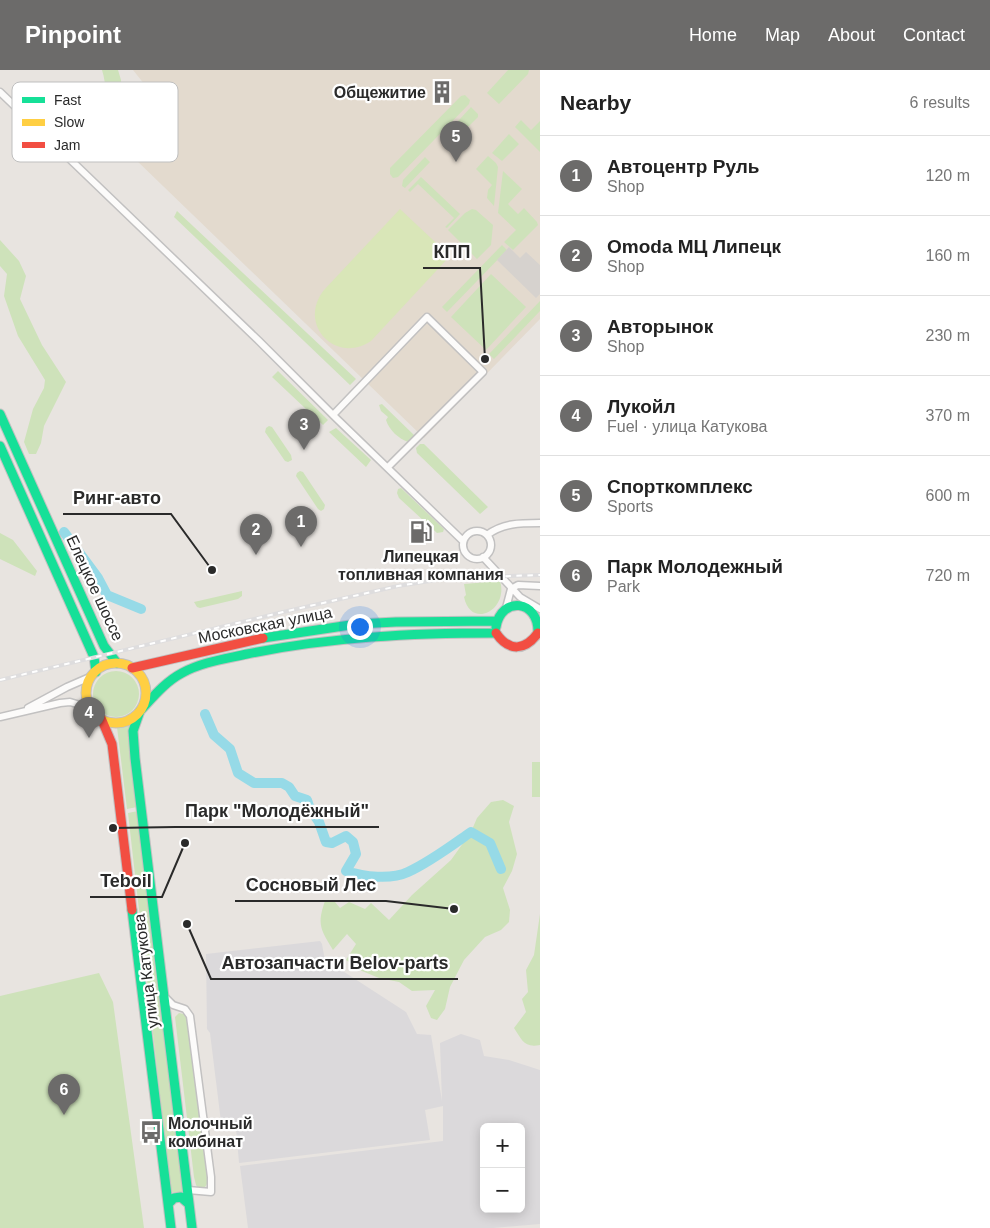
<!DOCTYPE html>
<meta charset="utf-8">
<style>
body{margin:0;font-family:Helvetica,sans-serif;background:#f6f6f6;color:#222}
.controls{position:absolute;right:15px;bottom:15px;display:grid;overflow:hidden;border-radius:8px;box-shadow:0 2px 12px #0003}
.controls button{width:45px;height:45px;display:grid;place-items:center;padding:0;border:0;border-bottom:1px solid #e0e0e0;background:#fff;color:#222;font:25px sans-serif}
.you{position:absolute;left:359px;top:556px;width:18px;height:18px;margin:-12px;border:4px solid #fff;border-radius:50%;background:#1a73e8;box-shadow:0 0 0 8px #1a73e833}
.badge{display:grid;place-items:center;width:32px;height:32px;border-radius:50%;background:#6c6b6a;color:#fff;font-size:16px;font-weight:700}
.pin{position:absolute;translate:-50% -41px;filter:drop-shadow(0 1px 2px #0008)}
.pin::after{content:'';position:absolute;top:26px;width:18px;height:15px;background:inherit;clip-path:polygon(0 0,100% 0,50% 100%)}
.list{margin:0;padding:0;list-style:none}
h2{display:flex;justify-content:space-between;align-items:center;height:65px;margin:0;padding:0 20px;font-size:21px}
h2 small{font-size:16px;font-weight:400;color:#767676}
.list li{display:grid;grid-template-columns:32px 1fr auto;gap:15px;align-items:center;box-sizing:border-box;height:80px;padding:0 20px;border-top:1px solid #e0e0e0}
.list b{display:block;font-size:19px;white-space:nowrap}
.list p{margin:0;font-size:16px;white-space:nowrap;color:#767676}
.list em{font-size:16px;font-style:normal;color:#767676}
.map{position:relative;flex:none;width:540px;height:1158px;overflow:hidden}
header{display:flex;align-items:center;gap:30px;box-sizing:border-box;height:70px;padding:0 25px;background:#6c6b6a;color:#fff}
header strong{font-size:24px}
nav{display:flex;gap:28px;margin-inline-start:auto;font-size:18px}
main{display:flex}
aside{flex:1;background:#fff}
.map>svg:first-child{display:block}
.industrial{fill:#dbd9db;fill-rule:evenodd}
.education{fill:#e3dace}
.green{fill:#cee2ba}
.pitch{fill:#d9e6b8}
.plaza{fill:#d6d2ce}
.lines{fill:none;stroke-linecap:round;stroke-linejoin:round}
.river{stroke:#96dae7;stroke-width:10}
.street-casing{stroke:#c2c1c1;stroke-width:9}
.fast-casing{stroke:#c2c1c1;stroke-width:11}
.slow-casing{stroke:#c2c1c1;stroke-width:11}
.jam-casing{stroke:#c2c1c1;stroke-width:11}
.street{stroke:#fcfbfa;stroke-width:6}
.fast{stroke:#16e098;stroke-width:9}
.slow{stroke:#ffcf43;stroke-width:9}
.jam{stroke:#f24e42;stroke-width:9}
.rail-casing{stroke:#deddde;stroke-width:4}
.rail{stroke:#fff;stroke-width:2;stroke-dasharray:5.5;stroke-linecap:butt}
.labels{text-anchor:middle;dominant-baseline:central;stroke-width:4.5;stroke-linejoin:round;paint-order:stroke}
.poi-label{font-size:16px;font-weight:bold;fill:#2a2a2a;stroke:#fff;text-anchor:end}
.street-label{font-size:16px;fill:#2a2a2a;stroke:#fff}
.key{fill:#fff;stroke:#bfbfbf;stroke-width:1}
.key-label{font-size:14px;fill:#2a2a2a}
.leader{fill:none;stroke:#2a2a2a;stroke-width:2}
.callout-dot{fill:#2a2a2a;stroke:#fff;stroke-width:2}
.callout-label{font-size:18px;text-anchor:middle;font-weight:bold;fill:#2a2a2a;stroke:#fff;stroke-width:4.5;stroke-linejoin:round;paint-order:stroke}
</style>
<header>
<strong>Pinpoint</strong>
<nav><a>Home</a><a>Map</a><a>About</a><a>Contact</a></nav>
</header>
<main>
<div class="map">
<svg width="540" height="1158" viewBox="0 0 540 1158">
<rect width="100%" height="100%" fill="#e8e4e0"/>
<path class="industrial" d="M 320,871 L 322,874 L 325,891 L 332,890 L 338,898 L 406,942 L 417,964 L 431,965 L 442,1031 L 440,973 L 461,964 L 480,970 L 484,986 L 509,990 L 540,1000 L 540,1154 L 493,1158 L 248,1158 L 240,1096 L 443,1071 L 443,1036 L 425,1040 L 430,1070 L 239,1093 L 236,1058 L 222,1060 L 210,963 L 207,959 L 206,884 ZM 484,1057 L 521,1057 L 521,1139 L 484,1139 Z"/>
<path class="education" d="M 133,0 L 540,0 L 540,249 L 424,368 L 134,88 L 173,50 Z"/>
<path class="green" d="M 102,0 L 118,0 L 121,10 L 122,44 L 115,66 L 117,84 L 108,78 L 102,81 C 91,61 98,62 103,44 C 107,31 106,12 102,0 Z
M 508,0 L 529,0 L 528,4 L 499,34 L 487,23 Z
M 465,25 L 470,30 L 469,34 L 398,107 L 393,108 L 390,104 L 390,98 L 461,26 Z
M 471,37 L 478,44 L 478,47 L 456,69 L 453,70 L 448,65 L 448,62 Z
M 521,50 L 531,60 L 540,51 L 540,82 L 515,57 Z
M 509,64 L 519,74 L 502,91 L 492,83 Z
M 488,86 L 496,93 L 498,97 L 494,136 L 487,128 L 488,120 L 492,115 L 476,99 Z
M 425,87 L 430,92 L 405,118 L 402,116 L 403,110 Z
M 503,101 L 522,119 L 508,134 L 518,144 L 524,138 L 537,152 L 538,155 L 513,180 L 504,172 L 516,160 L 498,143 Z
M 421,107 L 460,144 L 447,158 L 445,157 L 454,148 L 418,114 L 410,122 L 408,120 Z
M 472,139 L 476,140 L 493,155 L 491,175 L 477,189 L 448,160 L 465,143 Z
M 177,141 L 356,309 L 350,315 L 174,147 Z
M 0,170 L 19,191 L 26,206 L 20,229 L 42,275 L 66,312 L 44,356 L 41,373 L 36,384 L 29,384 L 24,372 L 33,339 L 44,318 L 45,310 L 18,266 L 4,226 L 7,204 L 0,196 Z
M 502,175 L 507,180 L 447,242 L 442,237 Z
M 491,204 L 526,237 L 486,280 L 451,247 Z
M 540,231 L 540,241 L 494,289 L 489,284 Z
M 278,301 L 328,350 L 323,355 L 272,307 Z
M 382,334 L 415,366 L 408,372 C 399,369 389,360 386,350 L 388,347 L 381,341 L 379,335 Z
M 269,356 L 272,357 L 291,385 L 292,390 L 288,392 L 285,391 L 265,362 L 266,358 Z
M 336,358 L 371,390 L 366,397 L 329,362 Z
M 420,374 L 424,374 L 488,437 L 480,444 L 417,383 L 416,378 Z
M 300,401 L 303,402 L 325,435 L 324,439 L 321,441 L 318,439 L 296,406 L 297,403 Z
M 401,418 L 444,459 L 443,462 L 437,463 L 399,428 L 397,423 L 398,419 Z
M 0,463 L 13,470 L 37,501 L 35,506 L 0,489 Z
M 500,511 C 509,540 471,560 464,527 L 466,525 L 464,514 Z
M 242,521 L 242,526 L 238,529 L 200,538 L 197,537 L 194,532 Z
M93 624a23 23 0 1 1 46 0a23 23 0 1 1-46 0Z
M 128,655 L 130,658 L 137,737 L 127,739 L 117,657 Z
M 532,692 L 540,692 L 540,727 L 532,727 Z
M 503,730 L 514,736 L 509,752 L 517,784 L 512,801 L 503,818 L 510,840 L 509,852 L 501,860 L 485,867 L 464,890 L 450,917 L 445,939 L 437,950 L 431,948 L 426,936 L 435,920 L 412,921 L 399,912 L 379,908 L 362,901 L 346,890 L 356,874 L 347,864 L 333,880 C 320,859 317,854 325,831 L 335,832 L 340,838 L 349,832 L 365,839 L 371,833 L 389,850 L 412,825 L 451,790 L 471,762 L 477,748 L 491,732 Z
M 138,741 L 183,1123 L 171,1122 L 128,743 Z
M 540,844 L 540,975 C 524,978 522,970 514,958 L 526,942 L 522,929 L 528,922 L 526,900 L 534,885 Z
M 99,903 L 113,932 L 144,1158 L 0,1158 L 0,926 Z
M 179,943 L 188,945 L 209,1111 L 205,1117 L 198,1118 L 196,1115 L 194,1107 L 175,947 Z"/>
<path class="pitch" d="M 400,139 L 450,186 L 371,271 C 335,295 297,254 324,220 Z"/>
<path class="plaza" d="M 509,177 L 520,188 L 526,182 L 540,195 L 540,224 L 536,228 L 497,190 Z"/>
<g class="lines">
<path class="river" d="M 64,462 L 98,508 L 107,525 L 141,539
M 205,644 L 214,665 L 230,679 L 238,703 L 254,713 L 282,713 L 289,717 L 295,726 L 307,730 L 310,739 L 319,752 L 326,772 L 332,773 L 346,766 L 353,772 L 356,784 L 346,801 C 364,807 391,810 408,802 C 430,792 451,776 471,762 L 490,773 L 501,799"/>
<defs>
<path id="street" d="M 0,22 L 259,271 L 335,347 L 463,471
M 333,345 L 427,247 L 428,248 L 483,302 L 388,397
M463 475a14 14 0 1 1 28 0a14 14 0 1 1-28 0Z
M 487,465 C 503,453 520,453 540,453
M 483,487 L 520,527 L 540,539
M 511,519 L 518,515 L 540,516
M 506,538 L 511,519
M 28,638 L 67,617 L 90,607
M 0,647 L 60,633 L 70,632 L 90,638
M 164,926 L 173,935 L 185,939 L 190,946 L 211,1107 L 211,1122 L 188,1120"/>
<path id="fast" d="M 0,344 L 104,576 L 117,593
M 0,376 L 94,587 L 96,602
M 496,557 C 501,526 539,529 538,563
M 263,568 L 357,554 L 396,552 L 496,551
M 140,641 L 133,661 L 135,688 L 192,1158
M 140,641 C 153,627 165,612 182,603 C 202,592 225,589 247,584 C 330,567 412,563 496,563
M 132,840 L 171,1158
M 168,1134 L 174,1128 L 181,1127 L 189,1134"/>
<path id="slow" d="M86 623a30 30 0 1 1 60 0a30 30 0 1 1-60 0Z"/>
<path id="jam" d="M 496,563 C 509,582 525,581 538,563
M 132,598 L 263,568
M 101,648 L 112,674 L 132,840"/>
</defs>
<use href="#street" class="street-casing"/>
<use href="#fast" class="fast-casing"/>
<use href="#slow" class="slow-casing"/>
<use href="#jam" class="jam-casing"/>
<use href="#street" class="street"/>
<use href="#fast" class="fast"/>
<use href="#slow" class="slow"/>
<use href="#jam" class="jam"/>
<defs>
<path id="rail" d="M 0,610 L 283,542 L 398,516 L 449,508 L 540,505"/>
</defs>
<use href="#rail" class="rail-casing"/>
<use href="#rail" class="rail"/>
</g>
<defs>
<symbol id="building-bare" viewBox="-9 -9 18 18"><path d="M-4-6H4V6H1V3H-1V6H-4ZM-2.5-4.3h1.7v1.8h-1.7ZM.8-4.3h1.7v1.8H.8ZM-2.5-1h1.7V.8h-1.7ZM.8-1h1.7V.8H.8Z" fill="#6c6b6a" stroke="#fff" stroke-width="2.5" paint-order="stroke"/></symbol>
<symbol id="fuel-bare" viewBox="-9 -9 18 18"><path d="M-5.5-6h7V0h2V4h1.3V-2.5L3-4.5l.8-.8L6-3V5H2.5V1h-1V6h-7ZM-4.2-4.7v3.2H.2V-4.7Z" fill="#6c6b6a" stroke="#fff" stroke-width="2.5" paint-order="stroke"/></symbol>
<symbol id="bus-bare" viewBox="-9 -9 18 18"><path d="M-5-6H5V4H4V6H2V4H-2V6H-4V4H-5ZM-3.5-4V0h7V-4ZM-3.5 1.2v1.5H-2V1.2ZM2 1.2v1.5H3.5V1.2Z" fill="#6c6b6a" stroke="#fff" stroke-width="2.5" paint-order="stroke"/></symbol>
</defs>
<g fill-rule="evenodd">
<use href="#building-bare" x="426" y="6" width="32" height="32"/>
<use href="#fuel-bare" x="405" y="446" width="32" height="32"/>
<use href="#bus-bare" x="135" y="1046" width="32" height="32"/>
</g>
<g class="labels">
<g class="poi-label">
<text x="426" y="22">Общежитие</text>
<text x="421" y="486" text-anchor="middle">Липецкая<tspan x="421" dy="18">топливная компания</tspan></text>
<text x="168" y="1053" text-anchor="start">Молочный<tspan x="168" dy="18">комбинат</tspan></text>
</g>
<g class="street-label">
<text transform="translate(95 518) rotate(65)">Елецкое шоссе</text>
<text transform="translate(265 555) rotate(-11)">Московская улица</text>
<text transform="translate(146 901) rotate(-97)">улица Катукова</text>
</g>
</g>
<rect x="12" y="12" width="166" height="80" rx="8" class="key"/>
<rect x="22" y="27" width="23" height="6" fill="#16e098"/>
<rect x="22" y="49" width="23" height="7" fill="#ffcf43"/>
<rect x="22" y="72" width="23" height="6" fill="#f24e42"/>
<g class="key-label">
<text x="54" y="35">Fast</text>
<text x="54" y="57">Slow</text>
<text x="54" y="80">Jam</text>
</g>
<path class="leader" d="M485 289L480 198H423M212 500L171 444H63M113 758L175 757H379M185 773L162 827H90M454 839L386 831H235M187 854L211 909H458"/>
<g class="callout-dot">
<circle cx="485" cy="289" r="5"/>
<circle cx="212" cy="500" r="5"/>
<circle cx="113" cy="758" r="5"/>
<circle cx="185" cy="773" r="5"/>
<circle cx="454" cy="839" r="5"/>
<circle cx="187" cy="854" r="5"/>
</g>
<g class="callout-label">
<text x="452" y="188">КПП</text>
<text x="117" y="434">Ринг-авто</text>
<text x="277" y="747">Парк "Молодёжный"</text>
<text x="126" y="817">Teboil</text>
<text x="311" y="821">Сосновый Лес</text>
<text x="335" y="899">Автозапчасти Belov-parts</text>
</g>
</svg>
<div class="controls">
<button>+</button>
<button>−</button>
</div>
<div class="you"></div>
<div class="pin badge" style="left:301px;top:477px">1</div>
<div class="pin badge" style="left:256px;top:485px">2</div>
<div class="pin badge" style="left:304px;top:380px">3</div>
<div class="pin badge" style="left:89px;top:668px">4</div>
<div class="pin badge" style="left:456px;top:92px">5</div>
<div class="pin badge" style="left:64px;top:1045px">6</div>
</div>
<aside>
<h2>Nearby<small>6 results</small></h2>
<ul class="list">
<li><span class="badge">1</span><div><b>Автоцентр Руль</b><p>Shop</p></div><em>120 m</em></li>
<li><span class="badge">2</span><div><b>Omoda МЦ Липецк</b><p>Shop</p></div><em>160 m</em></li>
<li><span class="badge">3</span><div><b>Авторынок</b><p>Shop</p></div><em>230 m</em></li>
<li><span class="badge">4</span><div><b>Лукойл</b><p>Fuel · улица Катукова</p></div><em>370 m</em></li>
<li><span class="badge">5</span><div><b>Спорткомплекс</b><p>Sports</p></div><em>600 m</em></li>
<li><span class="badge">6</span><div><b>Парк Молодежный</b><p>Park</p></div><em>720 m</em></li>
</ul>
</aside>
</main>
